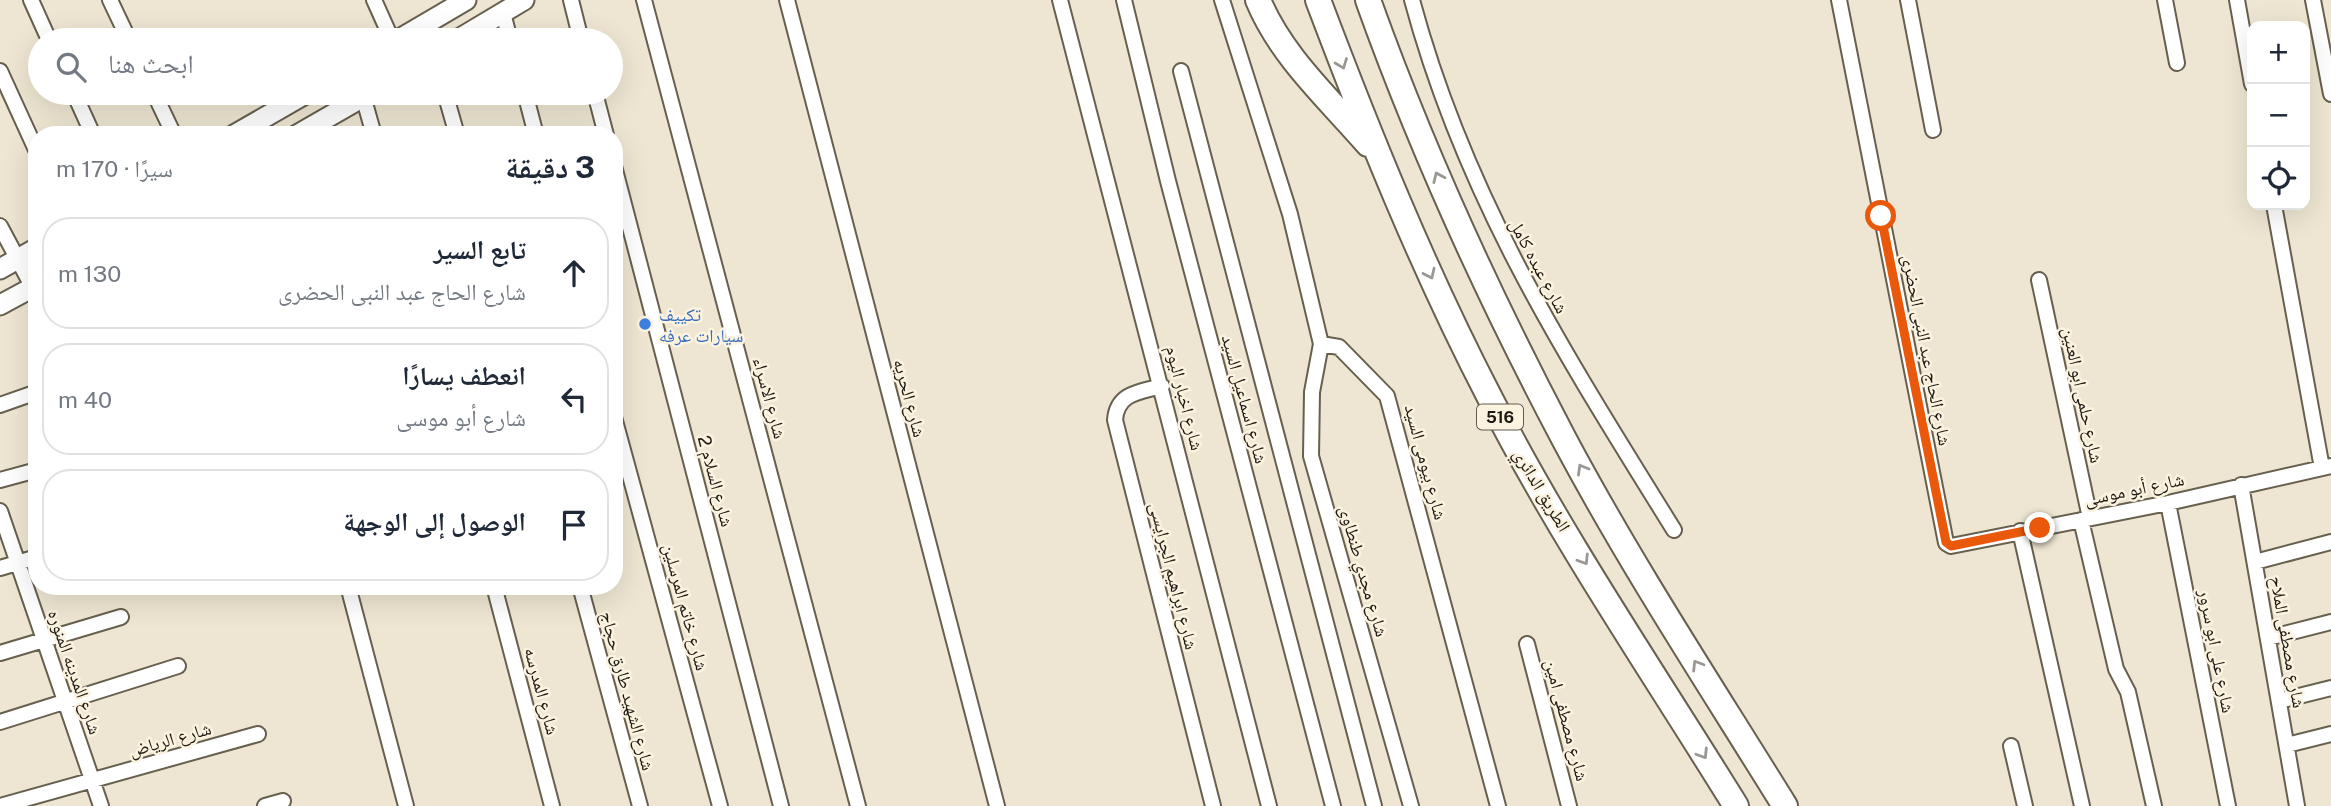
<!DOCTYPE html>
<html lang="ar">
<meta charset="utf-8">
<style>
body{margin:0;font-family:"Public Sans","Noto Naskh Arabic",sans-serif;background:#f6f6f7;color:#1f2937;direction:rtl}
.controls{position:absolute;right:21px;top:21px;display:grid;overflow:hidden;border-radius:14px;box-shadow:0 7px 28px #0002}
.controls button{width:63px;height:63px;display:grid;place-items:center;padding:0;border:0;border-bottom:2px solid #e0e1e3;background:#fff;color:#1f2937;font:35px sans-serif}
.stop{position:absolute;width:21px;height:21px;margin:-16px;border:5px solid #ea580c;border-radius:50%;background:#fff}
.stop.end{background:#ea580c;border-color:#fff;box-shadow:0 2px 7px #0008}
.list{margin:0;padding:0;list-style:none}
h2{display:flex;justify-content:space-between;align-items:center;height:91px;margin:0;padding:0 28px;font-size:30px}
h2 small{font-size:23px;font-weight:400;color:#747a83}
.list li{display:grid;grid-template-columns:46px 1fr auto;gap:21px;align-items:center;box-sizing:border-box;height:112px;margin:0 14px 14px;padding:0 14px;border:2px solid #e0e1e3;border-radius:28px}
.list b{display:block;font-size:26px;white-space:nowrap}
.list p{margin:0;font-size:23px;white-space:nowrap;color:#747a83}
.list em{font-size:23px;font-style:normal;color:#747a83}
.icon{flex:none;width:38px;height:38px;fill:none;stroke:currentColor;stroke-width:2;stroke-linecap:round;stroke-linejoin:round}
.map{position:relative;flex:none;width:2331px;height:806px;overflow:hidden;direction:ltr}
.search{position:absolute;background:#fff;box-shadow:0 7px 28px #0002;left:28px;top:28px;width:595px;height:77px;display:flex;align-items:center;gap:18px;box-sizing:border-box;padding:0 24px;border-radius:38px;color:#747a83;font-size:26px}
.panel{position:absolute;background:#fff;box-shadow:0 7px 28px #0002;left:28px;top:126px;width:595px;height:469px;border-radius:28px;direction:rtl}
.map>svg:first-child{display:block}
.lines{fill:none;stroke-linecap:round;stroke-linejoin:round}
.street-casing{stroke:#67604f;stroke-width:18}
.secondary-casing{stroke:#67604f;stroke-width:23}
.highway-casing{stroke:#67604f;stroke-width:28}
.street{stroke:#fff;stroke-width:14}
.secondary{stroke:#fff;stroke-width:19}
.highway{stroke:#fff;stroke-width:24}
.oneway{stroke:#999895}
.route{stroke:#ea580c;stroke-width:9}
.shop-dot{fill:#3f7fe0;stroke:#fbf3df;stroke-width:2.5}
.labels{text-anchor:middle;dominant-baseline:central;stroke-width:5;stroke-linejoin:round;paint-order:stroke}
.shield{fill:#fbf3df;stroke:#605b50;stroke-width:2}
.shield-label{font-size:16px;font-weight:bold;fill:#1d1a13}
.street-label{font-size:18px;fill:#1d1a13;stroke:#fbf3df}
.shop-label{font-size:18px;fill:#366cbe;stroke:#fbf3df;text-anchor:start}
</style>
<div class="map">
<svg width="2331" height="806" viewBox="0 0 2331 806">
<rect width="100%" height="100%" fill="#eee6d2"/>
<g class="lines">
<defs>
<path id="street" d="M 31,0 L 49,40
M 110,0 L 129,40
M 374,0 L 392,40
M 571,0 L 581,40
M 644,0 L 858,806
M 787,0 L 997,806
M 1060,0 L 1269,806
M 1124,0 L 1168,181 L 1333,806
M 1222,0 L 1290,214 L 1321,344 L 1339,347 L 1387,396 L 1498,806
M 1412,0 C 1466,201 1566,356 1674,530
M 1839,0 L 1946,543 L 1951,546 L 2168,503 L 2331,466
M 1908,0 L 1933,130
M 2165,0 L 2177,63
M 2237,0 L 2252,84
M 2313,0 L 2331,94
M 503,13 L 510,40
M 0,71 L 37,152
M 1181,71 L 1374,806
M 74,93 L 93,135
M 154,93 L 174,135
M 445,93 L 457,135
M 525,93 L 536,135
M 595,93 L 606,135
M 363,96 L 374,135
M 614,166 L 781,806
M 2274,205 L 2322,468
M 0,226 L 33,288
M 2039,280 L 2090,518
M 1321,344 L 1312,392 L 1311,456 L 1411,806
M 1162,386 C 1139,392 1117,393 1115,420 L 1213,806
M 0,405 L 37,392
M 614,417 L 720,806
M 0,480 L 37,470
M 2241,485 L 2297,806
M 2168,503 L 2228,806
M 0,511 L 101,806
M 2081,520 L 2116,669 L 2128,692 L 2154,806
M 2020,531 L 2082,806
M 2255,562 L 2331,542
M 0,568 L 37,557
M 348,586 L 406,806
M 494,586 L 552,806
M 580,586 L 640,806
M 2268,638 L 2331,622
M 1527,644 L 1569,806
M 0,653 L 121,617
M 2279,701 L 2331,688
M 0,722 L 178,666
M 2287,745 L 2331,734
M 2011,746 L 2025,806
M 0,806 L 258,734
M 265,806 L 283,801"/>
<path id="secondary" d="M 398,40 L 466,0
M 457,40 L 524,0
M 234,135 L 307,93
M 297,135 L 370,93
M 0,269 L 37,248
M 0,305 L 37,285"/>
<path id="highway" d="M 1258,0 C 1281,56 1329,99 1368,144
M 1318,0 C 1369,135 1423,269 1490,398 C 1561,537 1653,672 1736,806
M 1368,0 C 1422,151 1489,297 1564,439 C 1631,565 1710,685 1785,806"/>
</defs>
<use href="#street" class="street-casing"/>
<use href="#secondary" class="secondary-casing"/>
<use href="#highway" class="highway-casing"/>
<use href="#street" class="street"/>
<use href="#secondary" class="secondary"/>
<use href="#highway" class="highway"/>
</g>
<defs><path id="oneway-chevron" d="M-2-3.5L2.5 0L-2 3.5" fill="none" stroke-width="1.6" stroke-linecap="round" stroke-linejoin="round" transform="scale(1.75)"/></defs>
<g class="oneway">
<use href="#oneway-chevron" transform="translate(1342 64) rotate(69)"/>
<use href="#oneway-chevron" transform="translate(1438 177) rotate(-114)"/>
<use href="#oneway-chevron" transform="translate(1430 274) rotate(65)"/>
<use href="#oneway-chevron" transform="translate(1582 469) rotate(-120)"/>
<use href="#oneway-chevron" transform="translate(1584 560) rotate(58)"/>
<use href="#oneway-chevron" transform="translate(1697 665) rotate(-122)"/>
<use href="#oneway-chevron" transform="translate(1703 754) rotate(58)"/>
</g>
<g class="lines">
<path class="route" d="M 1881,216 L 1946,542 L 1951,546 L 2040,528"/>
</g>
<circle class="shop-dot" cx="645" cy="324" r="7"/>
<g class="labels">
<rect class="shield" x="1477" y="404.5" width="46" height="25" rx="5"/>
<g class="shield-label">
<text x="1500" y="417">516</text>
</g>
<g class="street-label">
<text transform="translate(1539 266) rotate(62)">شارع عبده كامل</text>
<text transform="translate(1927 350) rotate(79)">شارع الحاج عبد النبى الحضرى</text>
<text transform="translate(2083 395) rotate(78)">شارع حلمى ابو العنين</text>
<text transform="translate(770 398) rotate(75)">شارع الاسراء</text>
<text transform="translate(910 398) rotate(75)">شارع الحريه</text>
<text transform="translate(1185 398) rotate(76)">شارع اخبار اليوم</text>
<text transform="translate(1245 399) rotate(75)">شارع اسماعيل السيد</text>
<text transform="translate(1426 462) rotate(75)">شارع بيومى السيد</text>
<text transform="translate(716 481) rotate(75)">شارع السلام 2</text>
<text transform="translate(2134 489) rotate(-12)">شارع أبو موسى</text>
<text transform="translate(1542 490) rotate(59)">الطريق الدائري</text>
<text transform="translate(1364 571) rotate(74)">شارع مجدي طنطاوى</text>
<text transform="translate(1174 576) rotate(76)">شارع ابراهيم الجرايسى</text>
<text transform="translate(686 607) rotate(75)">شارع خاتم المرسلين</text>
<text transform="translate(2288 642) rotate(80)">شارع مصطفى الملاح</text>
<text transform="translate(2217 651) rotate(79)">شارع على ابو سرور</text>
<text transform="translate(75 672) rotate(71)">شارع المدينه المنوره</text>
<text transform="translate(542 691) rotate(75)">شارع المدرسه</text>
<text transform="translate(628 691) rotate(75)">شارع الشهيد طارق حجاج</text>
<text transform="translate(1567 720) rotate(75)">شارع مصطفى امين</text>
<text transform="translate(170 739) rotate(-16)">شارع الرياض</text>
</g>
<g class="shop-label">
<text x="659" y="314">تكييف<tspan x="659" dy="21">سيارات عرفه</tspan></text>
</g>
</g>
</svg>
<div class="controls">
<button>+</button>
<button>−</button>
<button><svg class="icon" aria-label="locate" viewBox="0 0 24 24"><circle cx="12" cy="12" r="6"/><path d="M12 2v4M12 18v4M2 12h4M18 12h4"/></svg></button>
</div>
<div class="stop" style="left:1881px;top:216px"></div>
<div class="stop end" style="left:2040px;top:528px"></div>
<div class="search"><svg class="icon" aria-label="search" viewBox="0 0 24 24"><circle cx="10" cy="10" r="6"/><path d="M15 15l6 6"/></svg>ابحث هنا</div>
<section class="panel">
<h2>3 دقيقة<small>سيرًا · 170 m</small></h2>
<ul class="list">
<li><svg class="icon" aria-label="ahead" viewBox="0 0 24 24"><path d="M12 20V5M6 11l6-6 6 6"/></svg><div><b>تابع السير</b><p>شارع الحاج عبد النبى الحضرى</p></div><em>130 m</em></li>
<li><svg class="icon" aria-label="left" viewBox="0 0 24 24"><path d="M17 20v-9H6M10 6l-5 5 5 5"/></svg><div><b>انعطف يسارًا</b><p>شارع أبو موسى</p></div><em>40 m</em></li>
<li><svg class="icon" aria-label="arrive" viewBox="0 0 24 24"><path d="M6 21V4h12l-3 4 3 4H6"/></svg><div><b>الوصول إلى الوجهة</b></div></li>
</ul>
</section>
</div>
